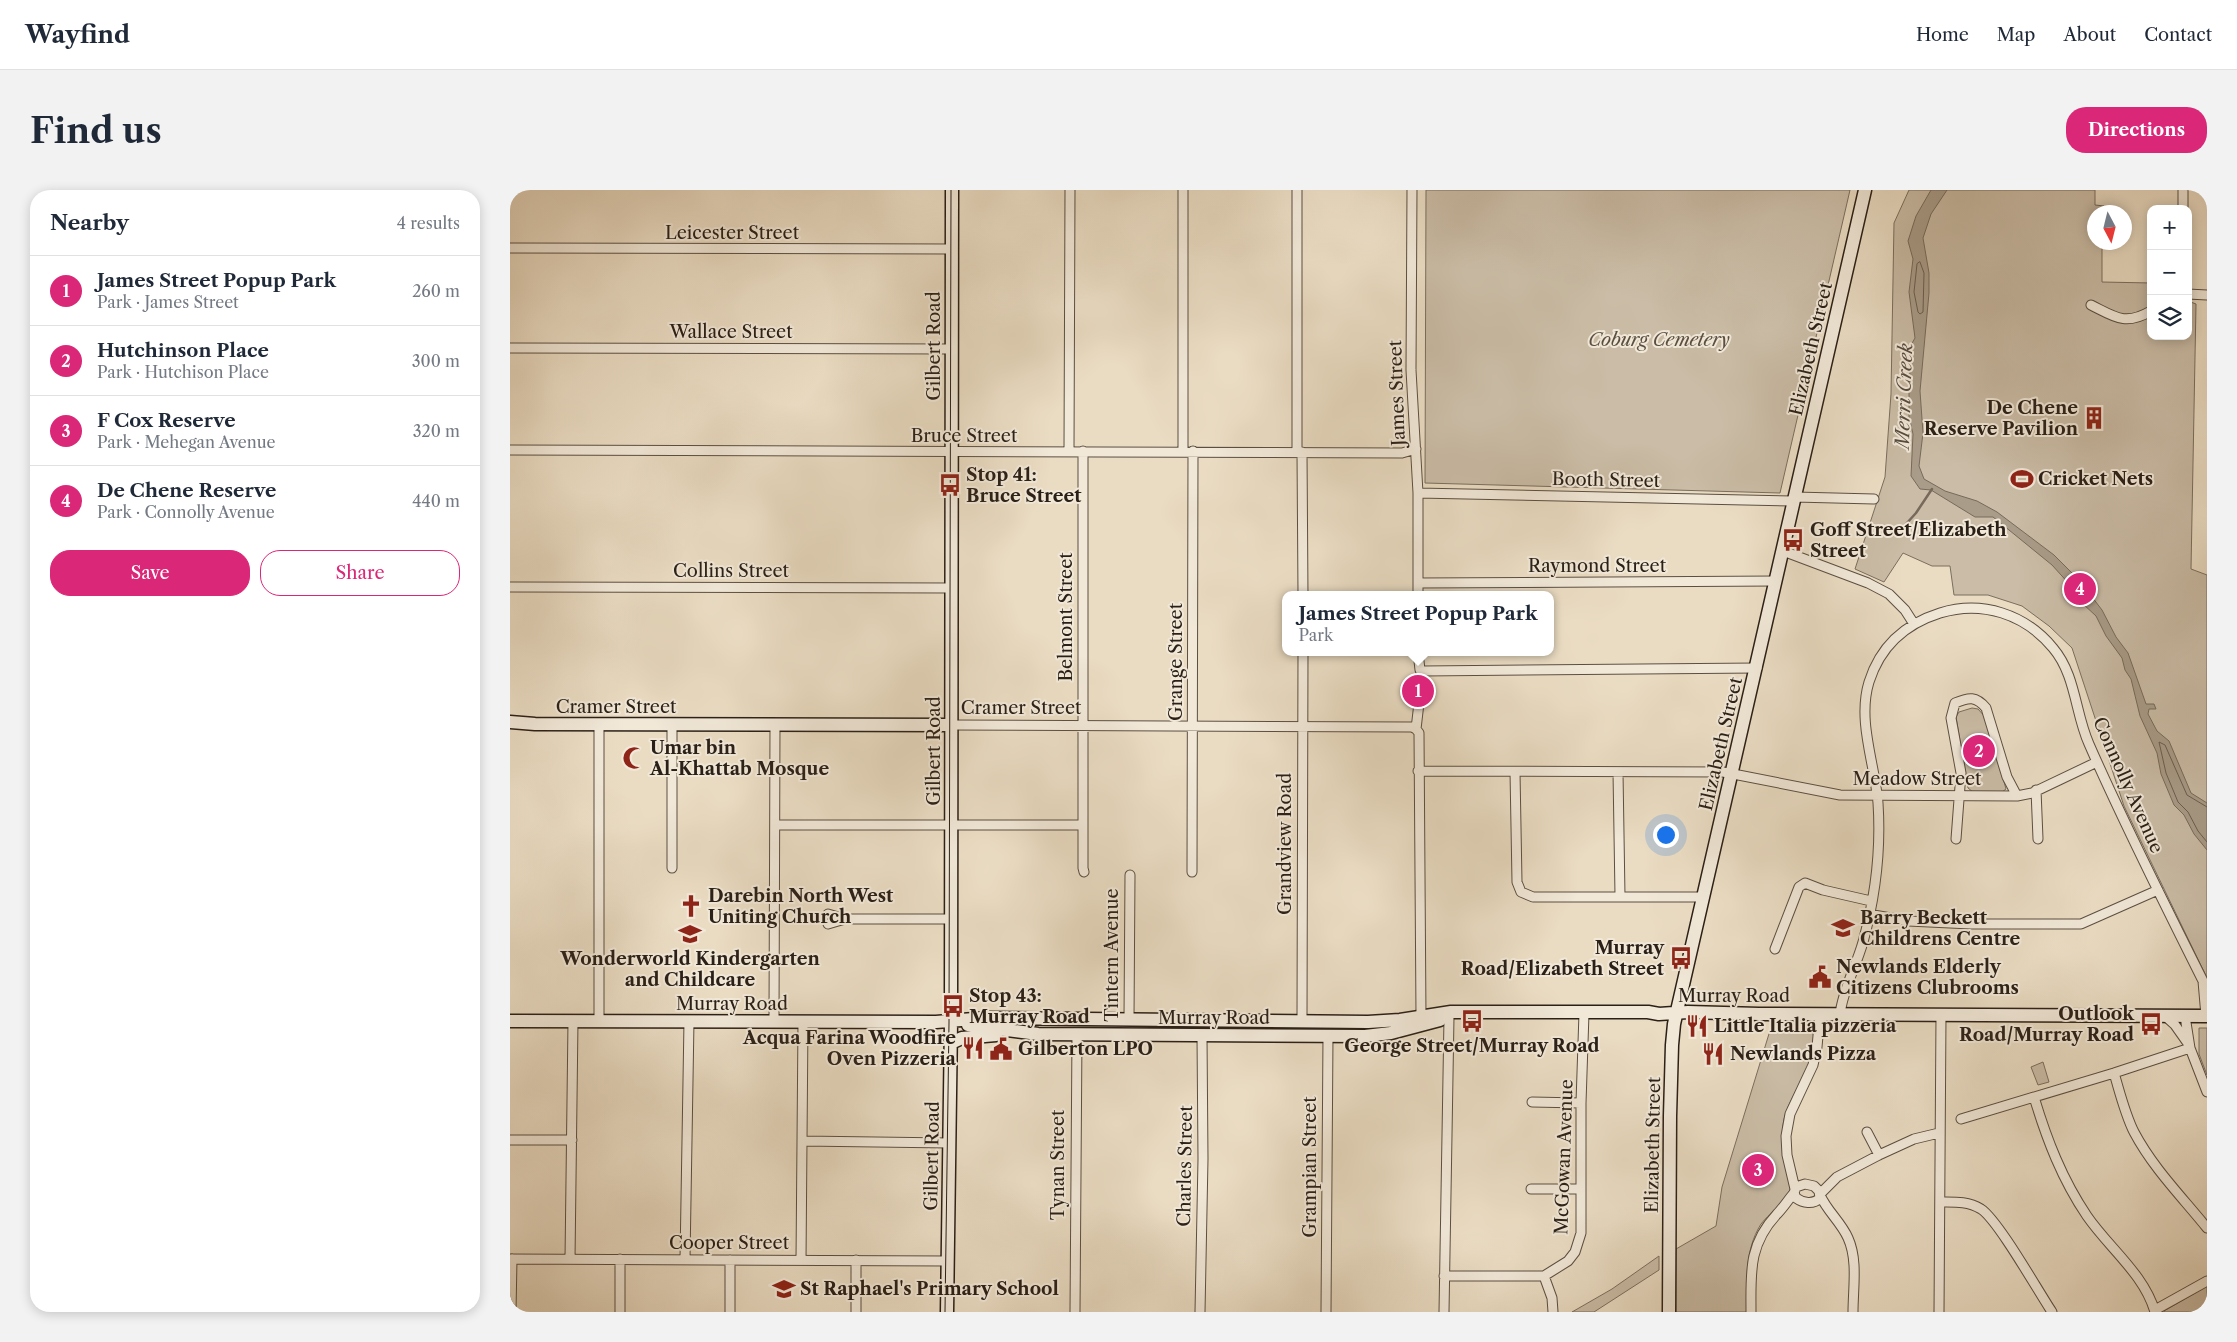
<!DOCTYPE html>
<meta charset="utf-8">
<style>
body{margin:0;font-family:"Libre Caslon Text",serif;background:#f2f2f3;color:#1f2937}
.controls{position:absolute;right:15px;top:15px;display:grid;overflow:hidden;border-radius:10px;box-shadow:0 2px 12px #0003}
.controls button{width:45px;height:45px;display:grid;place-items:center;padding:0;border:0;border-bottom:1px solid #e0e1e3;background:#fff;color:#1f2937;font:25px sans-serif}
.compass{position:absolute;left:1577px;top:15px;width:45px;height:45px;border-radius:50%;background:#fff;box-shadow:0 2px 12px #0003;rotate:173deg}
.you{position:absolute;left:1155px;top:644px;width:18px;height:18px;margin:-12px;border:4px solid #fff;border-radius:50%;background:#1a73e8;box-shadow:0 0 0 8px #1a73e833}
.badge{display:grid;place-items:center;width:32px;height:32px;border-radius:50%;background:#db2777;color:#fff;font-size:16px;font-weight:700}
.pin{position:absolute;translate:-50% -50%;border:2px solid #fff;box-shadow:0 1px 5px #0006}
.popup{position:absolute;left:772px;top:401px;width:272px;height:65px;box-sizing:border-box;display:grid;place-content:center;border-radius:10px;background:#fff;filter:drop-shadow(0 1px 4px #0005);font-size:16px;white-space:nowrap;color:#747a83}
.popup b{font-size:19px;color:#1f2937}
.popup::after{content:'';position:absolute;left:50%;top:100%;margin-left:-10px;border:10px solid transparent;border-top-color:#fff}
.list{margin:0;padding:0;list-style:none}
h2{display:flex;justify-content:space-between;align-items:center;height:65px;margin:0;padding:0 20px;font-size:21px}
h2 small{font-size:16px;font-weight:400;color:#747a83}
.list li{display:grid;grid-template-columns:32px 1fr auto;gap:15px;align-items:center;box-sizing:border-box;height:70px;padding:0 20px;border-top:1px solid #e0e1e3}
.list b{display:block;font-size:19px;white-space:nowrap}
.list p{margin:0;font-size:16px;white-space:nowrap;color:#747a83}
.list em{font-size:16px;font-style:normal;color:#747a83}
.actions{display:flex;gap:10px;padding:15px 20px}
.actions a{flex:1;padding:11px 0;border:1px solid #db2777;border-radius:20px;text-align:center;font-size:18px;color:#db2777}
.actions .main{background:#db2777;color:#fff}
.icon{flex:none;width:28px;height:28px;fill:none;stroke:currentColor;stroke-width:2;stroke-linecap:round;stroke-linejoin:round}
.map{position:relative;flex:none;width:1697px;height:1122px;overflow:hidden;border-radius:20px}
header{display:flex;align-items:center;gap:30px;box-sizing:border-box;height:70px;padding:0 25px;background:#fff;border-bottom:1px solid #e0e1e3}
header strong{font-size:24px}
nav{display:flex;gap:28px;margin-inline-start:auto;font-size:18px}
.intro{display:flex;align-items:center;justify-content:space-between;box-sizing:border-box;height:120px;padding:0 30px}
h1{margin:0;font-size:35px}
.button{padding:12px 22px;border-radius:20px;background:#db2777;color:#fff;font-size:18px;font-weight:700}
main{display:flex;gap:30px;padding:0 30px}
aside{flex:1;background:#fff;border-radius:20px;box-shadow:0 2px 12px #0003}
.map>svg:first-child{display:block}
.green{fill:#cabca6;stroke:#7a6e5e}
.water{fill:#a99c89;stroke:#776a5b}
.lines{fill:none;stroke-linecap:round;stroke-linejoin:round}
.shore{stroke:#6a5e50;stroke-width:1}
.stream{stroke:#776a5b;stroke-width:2.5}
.street-casing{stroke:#5b4f42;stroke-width:11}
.secondary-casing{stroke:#2b2017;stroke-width:15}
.street{stroke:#f1e8d8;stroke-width:9}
.secondary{stroke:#f1e8d8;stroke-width:12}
.tram{stroke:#2b2017;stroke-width:1}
.labels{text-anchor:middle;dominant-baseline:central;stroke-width:4;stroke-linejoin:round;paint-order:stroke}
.street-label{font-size:18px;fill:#2b2017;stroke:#f1e8d8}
.park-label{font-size:18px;font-style:italic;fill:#5b4f42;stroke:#f1e8d8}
.poi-label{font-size:18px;font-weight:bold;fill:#2b2017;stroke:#f1e8d8;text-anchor:start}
.water-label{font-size:19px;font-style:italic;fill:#574b3f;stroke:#f1e8d8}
</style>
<header>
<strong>Wayfind</strong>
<nav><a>Home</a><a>Map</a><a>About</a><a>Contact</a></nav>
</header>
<div class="intro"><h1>Find us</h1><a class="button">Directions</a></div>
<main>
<aside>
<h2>Nearby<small>4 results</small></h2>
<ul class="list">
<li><span class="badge">1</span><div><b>James Street Popup Park</b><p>Park · James Street</p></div><em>260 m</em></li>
<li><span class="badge">2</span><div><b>Hutchinson Place</b><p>Park · Hutchison Place</p></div><em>300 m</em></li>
<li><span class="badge">3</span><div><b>F Cox Reserve</b><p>Park · Mehegan Avenue</p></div><em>320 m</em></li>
<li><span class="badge">4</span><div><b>De Chene Reserve</b><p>Park · Connolly Avenue</p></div><em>440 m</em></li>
</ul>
<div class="actions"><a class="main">Save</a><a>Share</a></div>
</aside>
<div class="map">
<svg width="1697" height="1122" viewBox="0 0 1697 1122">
<rect width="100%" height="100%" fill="#eadcc3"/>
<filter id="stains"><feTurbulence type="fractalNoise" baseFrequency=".004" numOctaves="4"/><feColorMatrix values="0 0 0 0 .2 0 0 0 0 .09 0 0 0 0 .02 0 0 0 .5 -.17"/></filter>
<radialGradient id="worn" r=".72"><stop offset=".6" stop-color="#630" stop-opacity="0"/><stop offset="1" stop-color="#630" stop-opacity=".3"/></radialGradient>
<path class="green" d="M 916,0 L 1340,0 L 1270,303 L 915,293 Z
M 1399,0 L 1585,0 L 1585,15 L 1594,16 L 1594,22 L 1584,22 L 1584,52 L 1592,53 L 1592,92 L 1641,93 L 1641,146 L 1678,146 L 1678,111 L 1686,114 L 1681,379 L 1697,385 L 1697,788 L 1614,616 L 1562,458 L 1539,436 L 1512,416 L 1478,405 L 1444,405 L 1440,376 L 1422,376 L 1393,363 L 1374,392 L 1345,379 L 1375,287 L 1381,204 L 1384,33 Z
M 1462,518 L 1468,519 L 1477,529 L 1496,599 L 1492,602 L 1463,602 L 1458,598 L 1446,527 L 1449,522 Z
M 1262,834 L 1301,834 C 1313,870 1282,897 1274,929 C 1269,950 1277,974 1281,995 C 1279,1011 1261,1021 1251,1034 C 1234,1061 1237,1092 1237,1122 L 1166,1122 L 1166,1059 L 1206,1036 L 1212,997 Z
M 1689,838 L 1697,838 L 1697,885 L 1689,864 Z
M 1533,872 L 1539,892 L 1528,895 L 1521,877 Z
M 1149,1066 L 1149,1080 L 1084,1122 L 1062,1122 L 1102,1099 Z
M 1697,1096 L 1697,1122 L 1654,1122 L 1654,1121 Z"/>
<path class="water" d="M 1421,0 L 1437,0 L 1421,24 L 1413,48 L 1419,83 L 1419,103 L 1410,201 L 1413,243 L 1409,276 L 1414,289 L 1435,301 L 1467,311 L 1487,322 L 1544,365 L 1569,390 L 1592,420 L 1606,447 L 1618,463 L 1636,514 L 1644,514 L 1646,519 L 1639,519 L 1638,524 L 1647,541 L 1659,551 L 1681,603 L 1697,613 L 1697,660 L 1684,644 L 1674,625 L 1664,615 L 1651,584 L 1647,563 L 1630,526 L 1621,489 L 1615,480 L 1612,468 L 1596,446 L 1586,426 L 1572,413 L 1561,396 L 1542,375 L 1483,327 L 1465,327 L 1421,300 L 1410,299 L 1401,286 L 1403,244 L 1399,227 L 1399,204 L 1401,155 L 1405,148 L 1399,102 L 1403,69 L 1398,51 L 1406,26 Z"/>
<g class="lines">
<path class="shore" d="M 1410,72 L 1414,83 L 1413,122 L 1410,124 L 1408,122 L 1404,102 L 1407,74 Z
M 1697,617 L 1677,605 L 1655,555 L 1649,552 L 1656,583 L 1668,612 L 1678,622 L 1688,641 L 1697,652"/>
<path class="stream" d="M 1386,345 L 1406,323 L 1422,299"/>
<defs>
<path id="street" d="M 673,0 L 673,261
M 787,0 L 787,262
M 902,0 L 901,180 L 908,303 L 908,405
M 1673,19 L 1673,0
M 0,58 L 442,59
M 1678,104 L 1697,105
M 1581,115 C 1605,127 1615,136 1641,121
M 0,158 L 442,159
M 0,260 L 892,263 L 906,259
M 559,261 L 560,0
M 573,261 L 573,678 L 574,682
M 792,262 L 793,405
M 908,303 L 1284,311
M 1285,307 L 1364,309
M 1273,361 L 1358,393 L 1379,404 L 1395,420 L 1404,434
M 908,393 L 1266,391
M 0,397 L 442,398
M 908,462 L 910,480 L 913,481 L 1247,478
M 909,513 L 906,539 L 909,543 L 911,826
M 89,535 L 89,831
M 441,535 L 902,537 L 906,539
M 908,581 L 1213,582 L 1330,605 L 1507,606 L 1522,603 L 1587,572
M 1005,582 L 1007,692 L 1011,702 L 1023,707 L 1194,707
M 1108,582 L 1110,706
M 1526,600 L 1528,649
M 265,635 L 573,635
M 1446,649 L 1451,583 L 1441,528 L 1445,513 C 1459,507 1466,506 1476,518 L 1497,587 L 1507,606
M 162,678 L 162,535
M 682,682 L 683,261
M 318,724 L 335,729 L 441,729
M 1358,724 L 1398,731 L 1461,734 L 1571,734 L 1648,700
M 318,734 L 335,729
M 1265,759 L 1289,697 L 1295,693 L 1313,700 L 1361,711
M 1330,824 C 1333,799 1346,777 1353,752 C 1365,708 1371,658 1368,613 C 1365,574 1347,531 1359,492 C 1370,457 1395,434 1430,423 C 1472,410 1515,424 1543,458 C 1566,485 1565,523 1579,554 C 1614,634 1654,713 1693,791 L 1696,826
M 1655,826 L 1665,835 L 1677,852
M 1675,826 L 1680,858 L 1697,902
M 619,829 L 620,685
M 792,831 L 793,462
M 264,832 L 265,535
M 1604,883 C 1610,903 1615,924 1624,942 C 1643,978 1672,1007 1697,1038
M 1524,907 C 1537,950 1552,989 1577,1026 C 1599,1058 1634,1084 1645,1122
M 1022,912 L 1071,913
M 1451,929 L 1604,883 L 1680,858
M 1357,942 L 1369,965
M 0,950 L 62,950
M 293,951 L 439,953
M 1295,994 L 1304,996 L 1309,1001 L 1310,1008 C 1303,1015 1293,1013 1286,1008 L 1284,1003 L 1286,997 Z
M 1021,999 L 1070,999
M 1285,999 L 1277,965 L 1276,946 L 1280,924 L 1303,875 L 1307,857 L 1310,824
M 1310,1004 L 1327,987 L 1369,965 L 1404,949 L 1429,943
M 1310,1005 C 1317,1021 1331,1032 1338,1048 C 1348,1070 1343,1098 1343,1122
M 1430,1012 C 1444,1012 1458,1011 1471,1019 C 1488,1030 1528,1101 1542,1122
M 0,1069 L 438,1071
M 60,1069 L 63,831
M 175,1069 L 179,831
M 291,1070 L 293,832
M 934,1086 L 1034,1086 L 1058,1071 L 1065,1062 L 1071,1043 L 1071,913 L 1074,823
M 1034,1086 L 1042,1108 L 1043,1122
M 1645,1120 L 1697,1091
M 1,1122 L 2,1069
M 110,1122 L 110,1069
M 220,1122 L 220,1070
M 346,1122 L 346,1070
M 565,1122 L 567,845
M 690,1122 L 693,969 L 692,846
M 816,1122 L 818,846
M 934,1122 L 939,827
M 1241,1122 C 1241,1083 1238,1055 1267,1024 C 1273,1018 1278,1010 1284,1003
M 1429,1122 L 1431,825"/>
<path id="secondary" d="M 0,532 L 25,534 L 441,535
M 0,831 L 426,832 L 476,828 L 858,832 L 890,830 L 941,822 L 1138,822 L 1149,824 L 1178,822 L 1249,824 L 1697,826
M 458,835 L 528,844 L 855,846 L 881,843 L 930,830
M 441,853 L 452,848 L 486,845
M 437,1122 L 441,832 L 442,0
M 1159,1122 L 1160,926 L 1162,855 L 1164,834 L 1355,0"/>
</defs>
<use href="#street" class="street-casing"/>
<use href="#secondary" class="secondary-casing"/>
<use href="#street" class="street"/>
<use href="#secondary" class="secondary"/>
<path class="tram" d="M 435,1122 L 439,832 L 441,0"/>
</g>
<defs>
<symbol id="building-bare" viewBox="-9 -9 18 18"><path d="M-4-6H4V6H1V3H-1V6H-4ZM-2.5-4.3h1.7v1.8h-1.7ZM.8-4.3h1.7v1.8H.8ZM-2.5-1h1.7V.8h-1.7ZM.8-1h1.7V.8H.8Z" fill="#8f2418" stroke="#f1e8d8" stroke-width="2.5" paint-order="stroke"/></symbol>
<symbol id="stadium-bare" viewBox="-9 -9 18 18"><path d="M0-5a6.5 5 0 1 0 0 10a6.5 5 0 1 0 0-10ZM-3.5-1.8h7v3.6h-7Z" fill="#8f2418" stroke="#f1e8d8" stroke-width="2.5" paint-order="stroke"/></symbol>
<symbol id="bus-bare" viewBox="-9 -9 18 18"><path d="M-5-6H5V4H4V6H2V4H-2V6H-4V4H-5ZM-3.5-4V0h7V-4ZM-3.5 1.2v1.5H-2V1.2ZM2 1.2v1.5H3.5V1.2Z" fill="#8f2418" stroke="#f1e8d8" stroke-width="2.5" paint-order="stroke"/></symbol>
<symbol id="mosque-bare" viewBox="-9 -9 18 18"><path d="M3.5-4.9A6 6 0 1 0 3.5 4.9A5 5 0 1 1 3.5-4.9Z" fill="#8f2418" stroke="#f1e8d8" stroke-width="2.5" paint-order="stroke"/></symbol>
<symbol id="church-bare" viewBox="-9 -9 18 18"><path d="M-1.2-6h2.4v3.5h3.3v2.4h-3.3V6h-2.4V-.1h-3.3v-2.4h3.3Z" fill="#8f2418" stroke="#f1e8d8" stroke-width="2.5" paint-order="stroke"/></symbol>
<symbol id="school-bare" viewBox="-9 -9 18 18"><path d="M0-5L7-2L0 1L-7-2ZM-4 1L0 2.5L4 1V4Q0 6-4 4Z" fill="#8f2418" stroke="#f1e8d8" stroke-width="2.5" paint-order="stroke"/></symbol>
<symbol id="civic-bare" viewBox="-9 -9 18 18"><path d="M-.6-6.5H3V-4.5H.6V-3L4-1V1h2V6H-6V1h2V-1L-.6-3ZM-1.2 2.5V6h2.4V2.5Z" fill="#8f2418" stroke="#f1e8d8" stroke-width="2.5" paint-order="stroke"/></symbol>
<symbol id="restaurant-bare" viewBox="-9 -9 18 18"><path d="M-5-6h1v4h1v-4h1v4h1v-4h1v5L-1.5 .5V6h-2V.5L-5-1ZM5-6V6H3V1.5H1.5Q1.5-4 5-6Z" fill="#8f2418" stroke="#f1e8d8" stroke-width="2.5" paint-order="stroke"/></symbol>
</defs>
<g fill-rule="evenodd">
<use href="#building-bare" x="1568" y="212" width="32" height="32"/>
<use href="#stadium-bare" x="1496" y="273" width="32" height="32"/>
<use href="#bus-bare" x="424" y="279" width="32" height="32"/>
<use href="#bus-bare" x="1267" y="334" width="32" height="32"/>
<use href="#mosque-bare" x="108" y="552" width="32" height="32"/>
<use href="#church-bare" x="165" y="700" width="32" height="32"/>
<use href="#school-bare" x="1317" y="722" width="32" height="32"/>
<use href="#school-bare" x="164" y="728" width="32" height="32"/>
<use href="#bus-bare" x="1155" y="752" width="32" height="32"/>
<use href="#civic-bare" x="1294" y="771" width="32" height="32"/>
<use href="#bus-bare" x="427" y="800" width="32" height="32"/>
<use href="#bus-bare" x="946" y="815" width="32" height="32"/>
<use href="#bus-bare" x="1625" y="818" width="32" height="32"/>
<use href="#restaurant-bare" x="1171" y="820" width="32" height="32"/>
<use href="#restaurant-bare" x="447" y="842" width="32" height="32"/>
<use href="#civic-bare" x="475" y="843" width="32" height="32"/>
<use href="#restaurant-bare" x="1187" y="848" width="32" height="32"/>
<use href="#school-bare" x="258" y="1083" width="32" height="32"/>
</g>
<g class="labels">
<g class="street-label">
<text x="222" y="43">Leicester Street</text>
<text x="221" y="142">Wallace Street</text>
<text transform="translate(424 156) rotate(-90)">Gilbert Road</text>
<text transform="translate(1301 159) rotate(-77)">Elizabeth Street</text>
<text transform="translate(887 203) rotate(-92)">James Street</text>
<text x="454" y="246">Bruce Street</text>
<text transform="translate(1096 290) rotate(1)">Booth Street</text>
<text x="1087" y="376">Raymond Street</text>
<text x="221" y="381">Collins Street</text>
<text transform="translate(556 427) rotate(-90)">Belmont Street</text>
<text transform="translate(666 472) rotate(-90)">Grange Street</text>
<text x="106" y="517">Cramer Street</text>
<text x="511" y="518">Cramer Street</text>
<text transform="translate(1211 554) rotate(-77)">Elizabeth Street</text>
<text transform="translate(424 561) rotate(-90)">Gilbert Road</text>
<text x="1407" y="589">Meadow Street</text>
<text transform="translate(1618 595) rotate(66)">Connolly Avenue</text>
<text transform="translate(775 654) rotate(-90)">Grandview Road</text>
<text transform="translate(602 765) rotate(-90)">Tintern Avenue</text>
<text x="1224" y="806">Murray Road</text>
<text x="222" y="814">Murray Road</text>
<text x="704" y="828">Murray Road</text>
<text transform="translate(1143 955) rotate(-89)">Elizabeth Street</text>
<text transform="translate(422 966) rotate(-89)">Gilbert Road</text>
<text transform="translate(1054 967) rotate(-88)">McGowan Avenue</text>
<text transform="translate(548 975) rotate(-90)">Tynan Street</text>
<text transform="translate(675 976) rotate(-89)">Charles Street</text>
<text transform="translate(800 977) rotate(-90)">Grampian Street</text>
<text x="219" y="1053">Cooper Street</text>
</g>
<g class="park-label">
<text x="1149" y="150">Coburg Cemetery</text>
</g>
<g class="poi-label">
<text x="1568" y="218" text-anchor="end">De Chene<tspan x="1568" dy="21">Reserve Pavilion</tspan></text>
<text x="456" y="285">Stop 41:<tspan x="456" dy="21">Bruce Street</tspan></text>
<text x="1528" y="289">Cricket Nets</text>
<text x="1300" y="340">Goff Street/Elizabeth<tspan x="1300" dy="21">Street</tspan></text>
<text x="140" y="558">Umar bin<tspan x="140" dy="21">Al-Khattab Mosque</tspan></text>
<text x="198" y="706">Darebin North West<tspan x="198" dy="21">Uniting Church</tspan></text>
<text x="1350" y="728">Barry Beckett<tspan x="1350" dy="21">Childrens Centre</tspan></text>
<text x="1154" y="758" text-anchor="end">Murray<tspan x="1154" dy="21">Road/Elizabeth Street</tspan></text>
<text x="180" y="769" text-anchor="middle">Wonderworld Kindergarten<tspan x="180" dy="21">and Childcare</tspan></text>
<text x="1326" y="777">Newlands Elderly<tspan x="1326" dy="21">Citizens Clubrooms</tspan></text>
<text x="459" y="806">Stop 43:<tspan x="459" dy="21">Murray Road</tspan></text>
<text x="1624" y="824" text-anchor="end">Outlook<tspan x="1624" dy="21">Road/Murray Road</tspan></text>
<text x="1204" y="836">Little Italia pizzeria</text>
<text x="446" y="848" text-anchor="end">Acqua Farina Woodfire<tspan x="446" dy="21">Oven Pizzeria</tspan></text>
<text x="962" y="856" text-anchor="middle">George Street/Murray Road</text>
<text x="508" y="859">Gilberton LPO</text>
<text x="1220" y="864">Newlands Pizza</text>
<text x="290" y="1099">St Raphael's Primary School</text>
</g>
<g class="water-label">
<text transform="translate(1394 206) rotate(-88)">Merri Creek</text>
</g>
</g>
<rect width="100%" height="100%" filter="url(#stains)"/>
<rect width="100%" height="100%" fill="url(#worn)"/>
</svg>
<div class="controls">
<button>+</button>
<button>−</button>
<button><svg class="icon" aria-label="layers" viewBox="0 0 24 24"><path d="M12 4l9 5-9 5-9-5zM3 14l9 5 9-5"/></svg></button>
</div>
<svg class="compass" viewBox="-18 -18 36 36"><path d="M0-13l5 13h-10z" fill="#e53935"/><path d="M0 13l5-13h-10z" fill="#747a83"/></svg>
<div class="you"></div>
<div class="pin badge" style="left:908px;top:501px">1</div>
<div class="popup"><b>James Street Popup Park</b>Park</div>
<div class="pin badge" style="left:1469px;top:561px">2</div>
<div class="pin badge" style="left:1248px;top:980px">3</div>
<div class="pin badge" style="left:1570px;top:399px">4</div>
</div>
</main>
